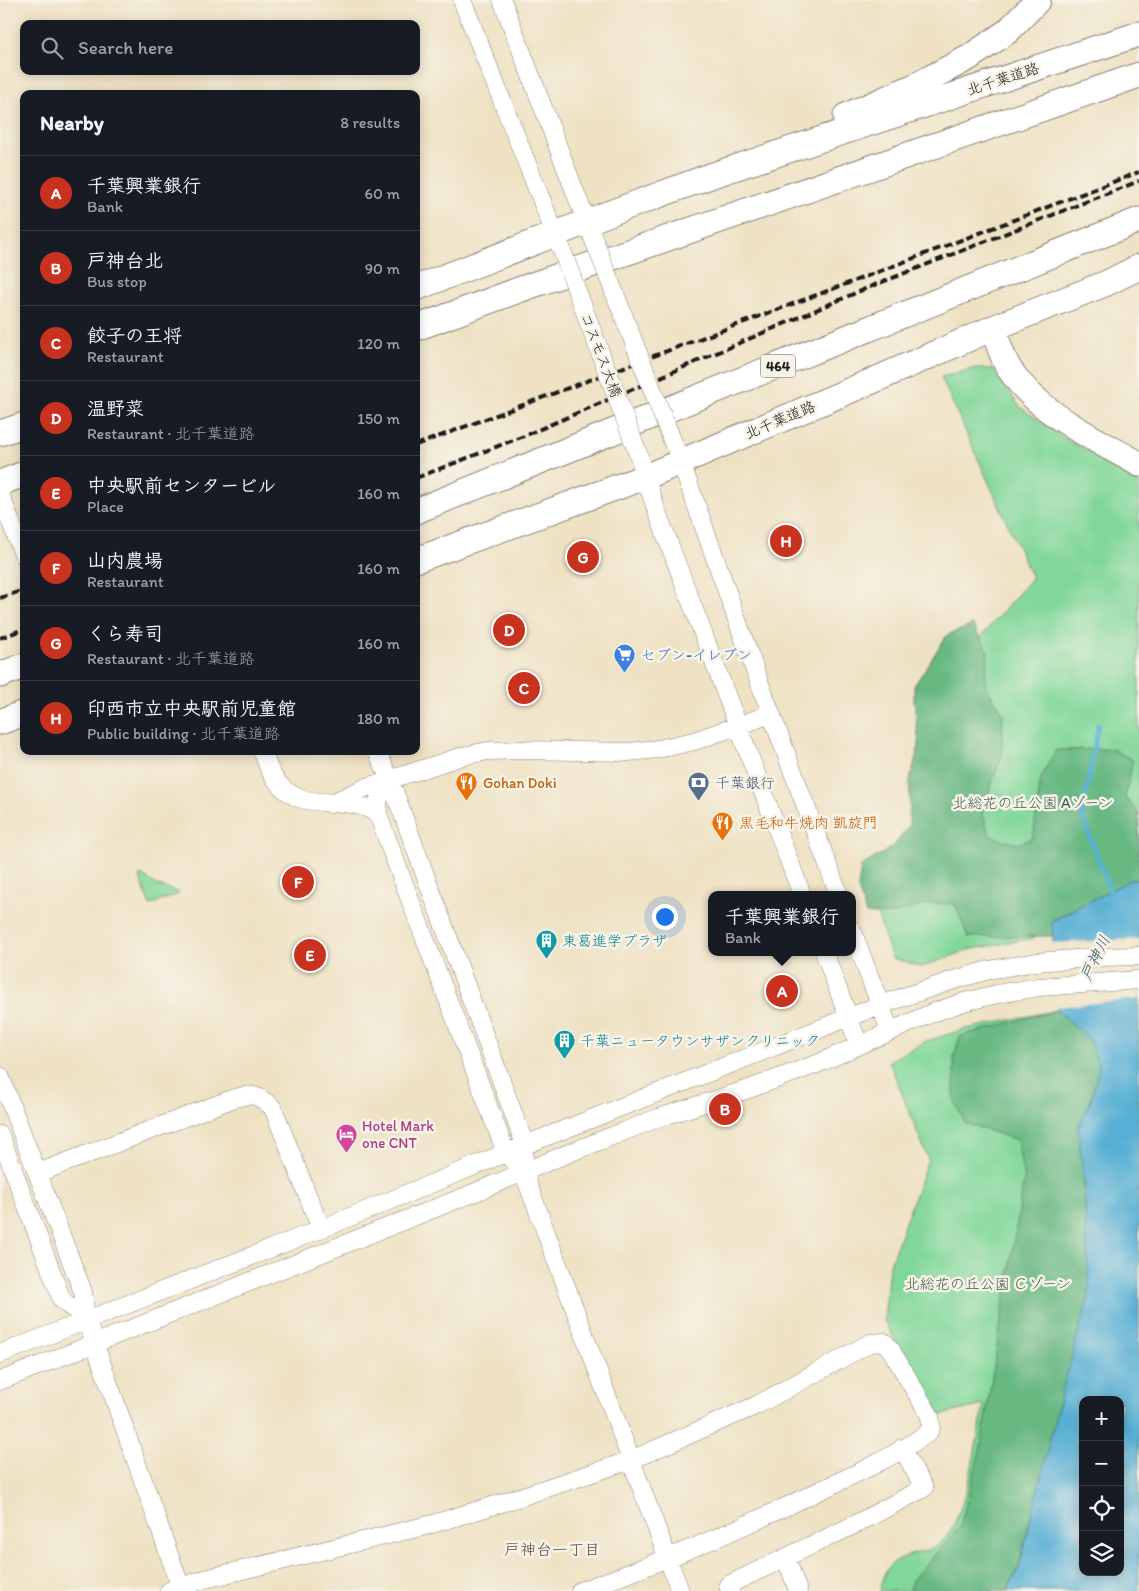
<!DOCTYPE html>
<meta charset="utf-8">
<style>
body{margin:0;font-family:Itim,"Klee One",sans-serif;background:#20242c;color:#f1f3f6}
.controls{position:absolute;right:15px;bottom:15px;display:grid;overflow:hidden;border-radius:10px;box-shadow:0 2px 12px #0003}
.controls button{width:45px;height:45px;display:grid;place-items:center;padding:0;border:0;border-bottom:1px solid #363941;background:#171b24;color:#f1f3f6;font:25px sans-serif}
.you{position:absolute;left:664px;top:916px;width:18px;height:18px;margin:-12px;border:4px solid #fff;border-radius:50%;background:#1a73e8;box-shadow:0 0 0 8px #1a73e833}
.badge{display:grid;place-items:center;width:32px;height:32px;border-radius:50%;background:#c8321e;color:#fff;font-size:16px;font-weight:700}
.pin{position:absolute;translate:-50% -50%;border:2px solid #fff;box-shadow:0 1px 5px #0006}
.popup{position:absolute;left:708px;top:891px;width:148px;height:65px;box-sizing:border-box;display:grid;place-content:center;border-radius:10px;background:#171b24;filter:drop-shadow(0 1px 4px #0005);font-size:16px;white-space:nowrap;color:#9ea1a6}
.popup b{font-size:19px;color:#f1f3f6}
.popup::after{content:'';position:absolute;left:50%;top:100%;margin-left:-10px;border:10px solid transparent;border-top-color:#171b24}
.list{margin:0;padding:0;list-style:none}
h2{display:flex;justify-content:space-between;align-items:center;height:65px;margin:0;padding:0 20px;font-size:21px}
h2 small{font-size:16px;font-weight:400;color:#9ea1a6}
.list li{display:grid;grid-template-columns:32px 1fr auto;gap:15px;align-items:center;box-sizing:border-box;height:75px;padding:0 20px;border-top:1px solid #363941}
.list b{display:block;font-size:19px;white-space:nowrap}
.list p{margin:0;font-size:16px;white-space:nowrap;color:#9ea1a6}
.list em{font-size:16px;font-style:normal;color:#9ea1a6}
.icon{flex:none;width:28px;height:28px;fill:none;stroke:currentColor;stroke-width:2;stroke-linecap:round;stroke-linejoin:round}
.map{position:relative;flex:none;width:1139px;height:1591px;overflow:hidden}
.search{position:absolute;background:#171b24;box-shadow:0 2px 12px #0003;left:20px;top:20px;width:400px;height:55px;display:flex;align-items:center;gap:12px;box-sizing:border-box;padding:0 18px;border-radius:10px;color:#9ea1a6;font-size:19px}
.panel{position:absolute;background:#171b24;box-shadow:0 2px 12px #0003;left:20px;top:90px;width:400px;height:665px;border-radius:10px}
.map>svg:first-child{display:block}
.green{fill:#81d79a;stroke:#4e7a5b}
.forest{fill:#68b882;stroke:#426a4f}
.water{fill:#57afd4;stroke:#3a6678;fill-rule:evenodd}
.pier{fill:#efe2c4}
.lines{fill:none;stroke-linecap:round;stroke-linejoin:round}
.stream{stroke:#57afd4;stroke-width:4.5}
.minor-casing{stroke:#867f70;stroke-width:19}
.highway-casing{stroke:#867f70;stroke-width:27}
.minor{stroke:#fff;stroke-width:18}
.highway{stroke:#fff;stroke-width:25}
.rail{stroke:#1c1c1c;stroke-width:4;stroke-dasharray:8 4;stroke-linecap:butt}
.minor-bridge-casing{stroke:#867f70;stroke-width:19;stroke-linecap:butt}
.minor-bridge{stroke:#fff;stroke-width:18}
.labels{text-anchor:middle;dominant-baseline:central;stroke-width:5;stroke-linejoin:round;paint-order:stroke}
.shield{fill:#f7f3e8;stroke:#5e5c59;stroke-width:1}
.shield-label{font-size:14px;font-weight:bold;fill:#1c1c1c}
.street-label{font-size:15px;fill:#1c1c1c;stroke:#f7f3e8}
.shop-label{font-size:15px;fill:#366cbe;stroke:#f7f3e8;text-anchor:start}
.food-label{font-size:15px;fill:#c56008;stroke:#f7f3e8;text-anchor:start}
.service-label{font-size:15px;fill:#4e5e75;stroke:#f7f3e8;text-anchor:start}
.park-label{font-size:15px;fill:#3f5d48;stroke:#f7f3e8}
.culture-label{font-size:15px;fill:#0d838f;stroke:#f7f3e8;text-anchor:start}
.hotel-label{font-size:15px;fill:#b23c85;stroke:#f7f3e8;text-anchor:start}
.water-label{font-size:16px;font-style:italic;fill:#345766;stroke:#f7f3e8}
.neighbourhood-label{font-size:16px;fill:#5d4841;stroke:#f7f3e8}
</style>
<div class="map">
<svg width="1139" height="1591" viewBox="0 0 1139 1591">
<rect width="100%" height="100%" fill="#f7f3e8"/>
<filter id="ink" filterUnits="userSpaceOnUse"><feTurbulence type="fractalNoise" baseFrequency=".02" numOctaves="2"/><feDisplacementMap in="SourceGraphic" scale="10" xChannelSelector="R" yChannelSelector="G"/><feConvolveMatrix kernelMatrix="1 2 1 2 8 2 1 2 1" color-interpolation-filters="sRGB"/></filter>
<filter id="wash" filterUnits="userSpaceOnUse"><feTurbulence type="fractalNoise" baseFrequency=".0096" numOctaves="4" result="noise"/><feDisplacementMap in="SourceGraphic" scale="20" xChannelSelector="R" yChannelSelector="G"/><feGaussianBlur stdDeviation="1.12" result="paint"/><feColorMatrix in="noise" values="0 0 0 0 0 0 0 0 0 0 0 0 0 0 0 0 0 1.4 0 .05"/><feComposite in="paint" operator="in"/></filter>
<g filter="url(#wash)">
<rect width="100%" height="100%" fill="#efe2c4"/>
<path class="green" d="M 976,368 L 993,369 L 1019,406 L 1058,434 L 1139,481 L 1139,881 L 1134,878 L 1049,921 L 1034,938 L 968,950 L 922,967 L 892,958 L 861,866 L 923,830 L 978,640 L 1032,578 L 941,377 Z
M 141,875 L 158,886 L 178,892 L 179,894 L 150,905 L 139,876 Z
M 1057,1010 L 1089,1039 L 1084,1183 L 1089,1295 L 1007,1591 L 880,1591 C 885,1544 925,1563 946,1537 C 968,1509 976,1442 984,1405 L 940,1415 L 884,1321 L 889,1267 L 928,1159 L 889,1061 L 926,1041 L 966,1029 Z"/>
<path class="forest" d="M 973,625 L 988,651 L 985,685 L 1003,713 L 1002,754 L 982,812 L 990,836 L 1018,844 L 1033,838 L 1041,777 L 1056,750 L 1112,749 L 1133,760 L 1125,798 L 1139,813 L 1139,881 L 1134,878 L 1053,920 L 1053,936 L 968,937 L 955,904 L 930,903 L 893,914 L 866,914 L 858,888 L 861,866 L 892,848 L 909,826 L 910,780 L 919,745 L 914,701 L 914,686 L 947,635 Z
M 1057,1010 L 1089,1039 L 1099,1067 L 1090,1104 L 1078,1126 L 1084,1183 L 1089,1295 L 1018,1568 L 1007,1591 L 910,1591 L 912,1580 L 960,1527 L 980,1451 L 1024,1179 L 1017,1140 L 965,1123 L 954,1100 L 954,1057 L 960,1036 Z"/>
<path class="water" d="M 1134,878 L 1139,881 L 1139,1591 L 1007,1591 L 1019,1568 L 1060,1398 L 1089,1295 L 1084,1183 L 1078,1126 L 1090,1104 L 1099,1067 L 1089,1039 L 1057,1010 L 1052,921 ZM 1083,1400 L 1120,1400 L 1120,1572 L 1083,1572 Z"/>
<path class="pier" d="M 1139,939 L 1139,999 L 1055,1007 L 1051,943 Z"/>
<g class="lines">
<path class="stream" d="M 1098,725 L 1082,815 L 1111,894"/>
</g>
</g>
<g filter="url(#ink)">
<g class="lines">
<defs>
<path id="minor" d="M 462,0 L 559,244
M 502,0 L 590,231
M 677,451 L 757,676 L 839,895
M 642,467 L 656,509 L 802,895
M 0,494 L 24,556
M 262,751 C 266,759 268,769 273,776 C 301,820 345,789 378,815
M 377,751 L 390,780 L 525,1145 L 524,1156
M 390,780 C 379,792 377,800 378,815 L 506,1153 L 523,1171 L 680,1591
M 330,804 L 367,787 L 463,756 L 488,751 L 523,750 L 628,752 L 658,749 L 694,741 L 771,714
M 852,930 L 890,1031
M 824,952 L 859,1045
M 0,1076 L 83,1292 L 86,1319 L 182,1591
M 0,1135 L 62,1300 L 86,1319
M 38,1173 L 232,1099 C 251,1093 258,1094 273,1108 L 321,1229
M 0,1354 L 321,1229 L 525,1145 L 880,1005 L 957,979 L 989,970 L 1036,962 L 1101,957 L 1139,956
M 0,1381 L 471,1194 L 569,1153 L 658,1118 L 749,1089 L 817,1064 L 932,1013 L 964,1002 L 997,994 L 1039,987 L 1139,980
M 786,1558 L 798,1591
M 169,1591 L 205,1579 L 429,1525 L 505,1502 L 631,1460 L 757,1405 L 870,1343 L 884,1342 L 891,1350 L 930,1416 L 931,1427 L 928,1433 C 895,1456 858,1473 821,1490 C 743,1528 663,1562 580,1591
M 730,1591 L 728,1585 L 856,1524 L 924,1488 L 902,1448"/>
<path id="highway" d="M 846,116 L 915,86 L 970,57 L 1008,31 L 1038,0
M 416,288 L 602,216 L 713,175 L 1139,34
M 416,328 L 524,288 L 1139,75
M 993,328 C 998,342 1002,358 1010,370 C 1040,415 1094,438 1139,464
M 0,433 L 24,425
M 0,483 L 24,474
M 416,511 L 1139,220
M 416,560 L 645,477 L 877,379 L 993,328 L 1107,283 L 1139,267
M 0,675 L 24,666
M 0,722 L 24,713"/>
</defs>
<use href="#minor" class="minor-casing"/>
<use href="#highway" class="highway-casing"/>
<use href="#minor" class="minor"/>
<use href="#highway" class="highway"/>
<path class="rail" d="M 416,445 L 862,278 L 1139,172
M 416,478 L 524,436 L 867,288 L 1139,181
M 0,598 L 24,590
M 0,638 L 24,629"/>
<defs>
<path id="minor-bridge" d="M 592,235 L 674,445
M 561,248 L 640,459"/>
</defs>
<use href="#minor-bridge" class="minor-bridge-casing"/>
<use href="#minor-bridge" class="minor-bridge"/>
</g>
</g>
<defs>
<symbol id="supermarket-pin" viewBox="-11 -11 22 30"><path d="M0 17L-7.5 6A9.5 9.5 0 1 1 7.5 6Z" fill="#3f7fe0" stroke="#f7f3e8"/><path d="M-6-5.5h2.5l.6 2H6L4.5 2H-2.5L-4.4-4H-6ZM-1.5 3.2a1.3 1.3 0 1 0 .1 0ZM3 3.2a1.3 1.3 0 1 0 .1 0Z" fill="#fff"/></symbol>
<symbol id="restaurant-pin" viewBox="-11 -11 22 30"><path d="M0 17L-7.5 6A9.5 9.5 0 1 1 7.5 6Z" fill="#e8710a" stroke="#f7f3e8"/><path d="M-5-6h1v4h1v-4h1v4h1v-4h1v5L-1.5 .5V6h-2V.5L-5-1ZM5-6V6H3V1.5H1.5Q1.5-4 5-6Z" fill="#fff"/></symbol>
<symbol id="bank-pin" viewBox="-11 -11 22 30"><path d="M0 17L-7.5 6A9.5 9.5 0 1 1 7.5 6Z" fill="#5c6f8a" stroke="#f7f3e8"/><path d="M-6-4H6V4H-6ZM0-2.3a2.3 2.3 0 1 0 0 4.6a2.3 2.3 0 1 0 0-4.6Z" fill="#fff"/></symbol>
<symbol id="building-pin" viewBox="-11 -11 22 30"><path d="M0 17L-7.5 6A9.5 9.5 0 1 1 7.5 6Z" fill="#0f9aa8" stroke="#f7f3e8"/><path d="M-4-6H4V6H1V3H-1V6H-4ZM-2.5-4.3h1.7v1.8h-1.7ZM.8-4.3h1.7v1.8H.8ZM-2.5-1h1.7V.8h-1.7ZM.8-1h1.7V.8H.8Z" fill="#fff"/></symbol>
<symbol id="hotel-pin" viewBox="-11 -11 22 30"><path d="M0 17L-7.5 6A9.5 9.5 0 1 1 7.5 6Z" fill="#d1479c" stroke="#f7f3e8"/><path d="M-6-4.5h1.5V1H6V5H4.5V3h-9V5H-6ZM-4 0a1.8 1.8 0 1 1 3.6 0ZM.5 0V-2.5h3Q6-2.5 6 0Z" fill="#fff"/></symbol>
</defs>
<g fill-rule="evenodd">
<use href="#supermarket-pin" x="612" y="642" width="25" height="34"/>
<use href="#restaurant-pin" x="454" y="770" width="25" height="34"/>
<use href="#bank-pin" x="686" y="770" width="25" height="34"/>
<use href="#restaurant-pin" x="710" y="810" width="25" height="34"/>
<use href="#building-pin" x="534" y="928" width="25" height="34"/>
<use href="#building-pin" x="552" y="1028" width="25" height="34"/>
<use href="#hotel-pin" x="334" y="1122" width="25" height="34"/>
</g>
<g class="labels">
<rect class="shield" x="760.5" y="354.5" width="35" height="23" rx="4"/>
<g class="shield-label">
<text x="778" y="366">464</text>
</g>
<g class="street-label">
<text transform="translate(1003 79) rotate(-18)">北千葉道路</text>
<text transform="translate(601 355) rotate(69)">コスモス大橋</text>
<text transform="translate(780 420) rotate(-23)">北千葉道路</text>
</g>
<g class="shop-label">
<text x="641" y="655">セブン-イレブン</text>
</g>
<g class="food-label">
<text x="483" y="783">Gohan Doki</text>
<text x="739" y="823">黒毛和牛焼肉 凱旋門</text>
</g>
<g class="service-label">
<text x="715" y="783">千葉銀行</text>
</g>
<g class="park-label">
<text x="1033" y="803">北総花の丘公園 Aゾーン</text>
<text x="988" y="1284">北総花の丘公園 Ｃゾーン</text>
</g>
<g class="culture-label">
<text x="562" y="941">東葛進学プラザ</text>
<text x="580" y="1041">千葉ニュータウンサザンクリニック</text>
</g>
<g class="hotel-label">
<text x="362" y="1126">Hotel Mark<tspan x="362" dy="17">one CNT</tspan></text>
</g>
<g class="water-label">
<text transform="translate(1095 958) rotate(-64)">戸神川</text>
</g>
<g class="neighbourhood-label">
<text x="552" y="1549">戸神台一丁目</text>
</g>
</g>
</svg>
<div class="controls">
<button>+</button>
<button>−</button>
<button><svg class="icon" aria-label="locate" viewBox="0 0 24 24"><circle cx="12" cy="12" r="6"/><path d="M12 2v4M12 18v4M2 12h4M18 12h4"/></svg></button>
<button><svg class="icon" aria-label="layers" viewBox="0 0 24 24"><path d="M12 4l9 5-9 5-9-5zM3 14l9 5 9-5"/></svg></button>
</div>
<div class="you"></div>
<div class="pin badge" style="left:782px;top:991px">A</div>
<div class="popup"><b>千葉興業銀行</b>Bank</div>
<div class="pin badge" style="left:725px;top:1109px">B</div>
<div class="pin badge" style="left:524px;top:688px">C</div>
<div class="pin badge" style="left:509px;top:630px">D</div>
<div class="pin badge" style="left:310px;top:955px">E</div>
<div class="pin badge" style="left:298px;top:882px">F</div>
<div class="pin badge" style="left:583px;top:557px">G</div>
<div class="pin badge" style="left:786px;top:541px">H</div>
<div class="search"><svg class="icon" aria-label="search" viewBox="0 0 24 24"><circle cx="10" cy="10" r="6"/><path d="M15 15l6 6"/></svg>Search here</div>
<section class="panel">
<h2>Nearby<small>8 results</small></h2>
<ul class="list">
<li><span class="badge">A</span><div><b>千葉興業銀行</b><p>Bank</p></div><em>60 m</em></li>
<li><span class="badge">B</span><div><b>戸神台北</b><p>Bus stop</p></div><em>90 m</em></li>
<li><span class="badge">C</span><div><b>餃子の王将</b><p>Restaurant</p></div><em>120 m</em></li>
<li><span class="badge">D</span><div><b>温野菜</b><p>Restaurant · 北千葉道路</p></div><em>150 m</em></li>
<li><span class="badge">E</span><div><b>中央駅前センタービル</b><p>Place</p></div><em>160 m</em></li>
<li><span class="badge">F</span><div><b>山内農場</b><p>Restaurant</p></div><em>160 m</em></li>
<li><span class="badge">G</span><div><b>くら寿司</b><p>Restaurant · 北千葉道路</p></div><em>160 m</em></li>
<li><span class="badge">H</span><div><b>印西市立中央駅前児童館</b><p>Public building · 北千葉道路</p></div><em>180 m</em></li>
</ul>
</section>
</div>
